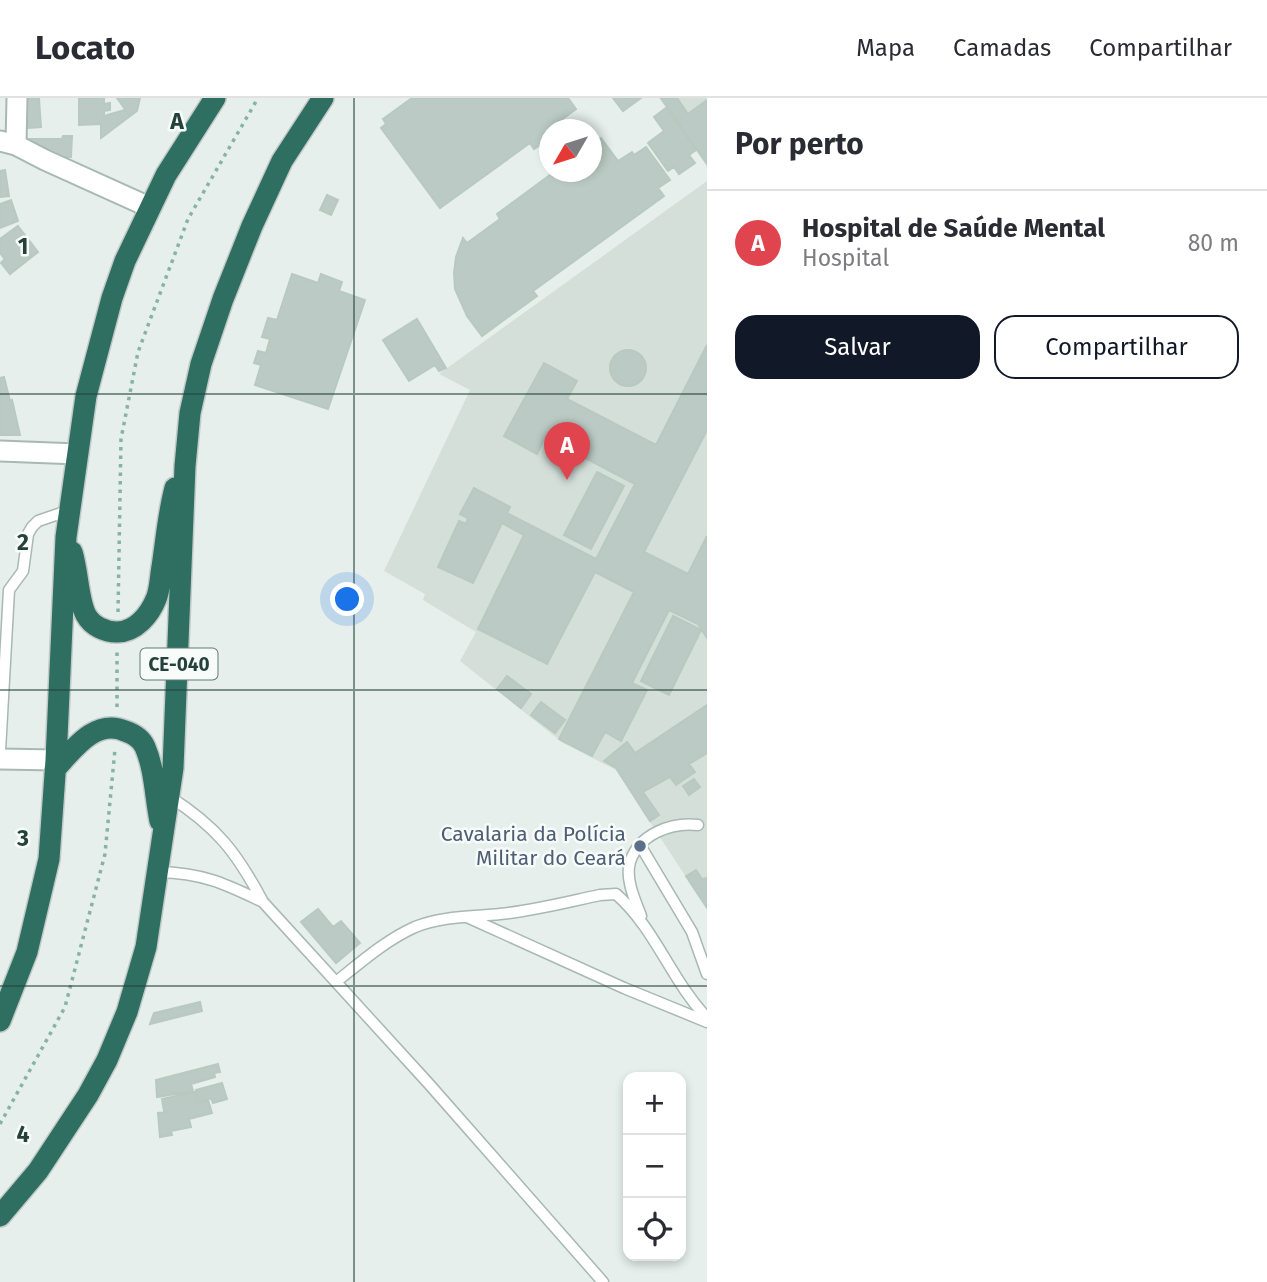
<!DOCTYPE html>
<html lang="pt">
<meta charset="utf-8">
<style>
body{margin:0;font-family:"Fira Sans",sans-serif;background:#f7f7f7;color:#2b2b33}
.controls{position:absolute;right:21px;bottom:21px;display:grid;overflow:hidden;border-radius:14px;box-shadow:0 4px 10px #0003}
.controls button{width:63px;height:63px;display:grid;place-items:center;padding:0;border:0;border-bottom:2px solid #e1e1e2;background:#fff;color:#2b2b33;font:35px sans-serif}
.compass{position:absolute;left:539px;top:21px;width:63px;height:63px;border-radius:50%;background:#fff;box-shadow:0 4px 10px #0003;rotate:231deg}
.you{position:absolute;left:348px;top:502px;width:24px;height:24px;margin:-18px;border:5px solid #fff;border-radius:50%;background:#1a73e8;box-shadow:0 0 0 10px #1a73e833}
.badge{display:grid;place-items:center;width:46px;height:46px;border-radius:50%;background:#111827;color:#fff;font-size:23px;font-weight:700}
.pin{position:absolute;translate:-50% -58px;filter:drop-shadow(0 2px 4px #0008)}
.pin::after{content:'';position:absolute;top:37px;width:24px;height:21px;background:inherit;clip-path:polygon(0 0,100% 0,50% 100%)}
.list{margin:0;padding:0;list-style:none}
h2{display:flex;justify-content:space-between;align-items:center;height:91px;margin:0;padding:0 28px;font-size:30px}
h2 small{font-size:23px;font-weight:400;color:#7c7c81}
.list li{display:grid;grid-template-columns:46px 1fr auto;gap:21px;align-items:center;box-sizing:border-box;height:105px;padding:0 28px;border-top:2px solid #e1e1e2}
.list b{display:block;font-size:26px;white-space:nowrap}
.list p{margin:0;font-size:23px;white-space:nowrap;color:#7c7c81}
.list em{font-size:23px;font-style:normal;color:#7c7c81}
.actions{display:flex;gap:14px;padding:21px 28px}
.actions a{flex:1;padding:16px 0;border:2px solid #111827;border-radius:21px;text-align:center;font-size:24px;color:#111827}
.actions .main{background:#111827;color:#fff}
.icon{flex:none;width:38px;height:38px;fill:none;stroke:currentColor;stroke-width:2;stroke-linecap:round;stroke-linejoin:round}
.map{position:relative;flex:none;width:707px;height:1184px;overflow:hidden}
header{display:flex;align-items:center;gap:42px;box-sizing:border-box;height:98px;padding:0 35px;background:#fff;border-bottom:2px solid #e1e1e2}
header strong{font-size:33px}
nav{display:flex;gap:38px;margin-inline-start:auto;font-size:24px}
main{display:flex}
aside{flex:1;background:#fff}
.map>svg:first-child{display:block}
.built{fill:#d4dfda}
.building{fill:#bbcac4;stroke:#b8c9c2;stroke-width:2}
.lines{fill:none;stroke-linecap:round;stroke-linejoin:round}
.lane-casing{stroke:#a8b8b2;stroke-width:13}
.street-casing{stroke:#a8b8b2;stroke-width:23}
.highway-casing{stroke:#c2cac8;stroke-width:24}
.path{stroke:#86b3a5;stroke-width:3.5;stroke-dasharray:3.5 5;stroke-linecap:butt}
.lane{stroke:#fff;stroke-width:10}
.street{stroke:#fff;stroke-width:19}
.highway{stroke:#2f6f62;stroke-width:21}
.grid{fill:none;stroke:#24423a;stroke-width:2;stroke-opacity:0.55}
.service-dot{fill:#5c6f8a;stroke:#f7fbf9;stroke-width:2.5}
.labels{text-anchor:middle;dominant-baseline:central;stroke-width:5;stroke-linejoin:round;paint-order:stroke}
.shield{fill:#f7fbf9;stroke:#637a73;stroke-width:2}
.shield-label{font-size:19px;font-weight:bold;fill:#24423a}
.service-label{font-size:21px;fill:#4e5e75;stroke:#f7fbf9;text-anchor:end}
.grid-label{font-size:23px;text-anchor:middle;font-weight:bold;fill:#24423a;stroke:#f7fbf9;stroke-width:5;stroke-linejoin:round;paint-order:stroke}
</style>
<header>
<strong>Locato</strong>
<nav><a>Mapa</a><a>Camadas</a><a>Compartilhar</a></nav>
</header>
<main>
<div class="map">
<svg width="707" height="1184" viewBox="0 0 707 1184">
<rect width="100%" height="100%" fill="#e6efeb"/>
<path class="built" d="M 659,0 L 707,0 L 707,68 Z
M 707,83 L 707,811 L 616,672 L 563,645 L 460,563 L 476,534 L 423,502 L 425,496 L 384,473 L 470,292 L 439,276 Z"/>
<path class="building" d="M 79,0 L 104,0 L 104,6 L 110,5 L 110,12 L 104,13 L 104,18 L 125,12 L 130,18 L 101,40 L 101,26 L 79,27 Z
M 117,0 L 140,0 L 137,13 L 130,18 Z
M 412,0 L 568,0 L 576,11 L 560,23 L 564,29 L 561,32 L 550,32 L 550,40 L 534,51 L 530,45 L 440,110 L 381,30 L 386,26 L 383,21 Z
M 613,0 L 641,0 L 623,13 Z
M 661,0 L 677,0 L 688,16 L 707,2 L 707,66 Z
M 25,1 L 39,1 L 41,29 L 28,30 L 27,20 L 23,21 Z
M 666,10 L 696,52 L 689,57 L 695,65 L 679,76 L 674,69 L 668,73 L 648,45 L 664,33 L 654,19 Z
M 63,38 L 72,38 L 71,59 L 40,58 L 40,49 L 26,48 L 26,41 L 62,41 Z
M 601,40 L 618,63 L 632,54 L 634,57 L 646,49 L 670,82 L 658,90 L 664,98 L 533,193 L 537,198 L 482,238 L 467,218 L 455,191 L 454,175 L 456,159 L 463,140 L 467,145 L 500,121 L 497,116 L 554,74 L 592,74 L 592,46 Z
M 5,72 L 9,98 L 0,99 L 0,73 Z
M 327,97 L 338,102 L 331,117 L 320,112 Z
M 11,102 L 18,123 L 0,130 L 0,106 Z
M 18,128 L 38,154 L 10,176 L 1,165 L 5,161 L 0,155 L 0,141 Z
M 292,176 L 318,185 L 321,176 L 342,184 L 339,193 L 365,202 L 328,311 L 255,287 L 261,267 L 254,265 L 258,253 L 266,255 L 270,241 L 262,239 L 268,220 L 277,222 Z
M 417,221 L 446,270 L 439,273 L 435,267 L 409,283 L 383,242 Z
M 707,247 L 707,332 L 644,454 L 688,476 L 707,438 L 707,540 L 698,526 L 669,512 L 632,585 L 647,592 L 621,643 L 605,634 L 592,658 L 559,641 L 634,494 L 595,474 L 547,566 L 478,531 L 524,437 L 502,425 L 473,485 L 438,469 L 459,423 L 466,426 L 468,420 L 460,416 L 474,390 L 510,409 L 507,415 L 596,461 L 635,386 L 545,339 L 537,356 L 504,338 L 544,265 L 577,283 L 567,301 L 656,347 Z
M610 270a18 18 0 1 1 36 0a18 18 0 1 1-36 0Z
M 4,279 L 10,303 L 12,302 L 20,337 L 0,337 L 0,280 Z
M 597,374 L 624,388 L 591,451 L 564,437 Z
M 673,518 L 701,532 L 669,597 L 641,583 Z
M 507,578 L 531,596 L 521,610 L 497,591 Z
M 541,604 L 565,622 L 555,635 L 531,617 Z
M 707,607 L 707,655 L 689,666 L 695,674 L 676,687 L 670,679 L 643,694 L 659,717 L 650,723 L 616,670 L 604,663 L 627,644 L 635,655 Z
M 694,681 L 700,689 L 689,697 L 683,688 Z
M 696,772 L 702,781 L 707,780 L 707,810 L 686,778 Z
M 318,811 L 333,829 L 341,823 L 360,845 L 336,865 L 301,824 Z
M 200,904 L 202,913 L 150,926 L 154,915 Z
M 218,966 L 220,974 L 214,975 L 215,979 L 191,986 L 193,993 L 157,999 L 156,982 Z
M 222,985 L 227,1001 L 213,1005 L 211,1000 L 199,1004 L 196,992 Z
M 195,994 L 197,1005 L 208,1002 L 212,1015 L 189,1021 L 191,1029 L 171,1033 L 172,1037 L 160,1039 L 158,1015 L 167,1014 L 164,1013 L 162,1001 Z"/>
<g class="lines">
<defs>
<path id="lane" d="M 0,653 L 9,492 L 23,473 L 28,436 L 32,429 L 38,423 L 70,412
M 170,699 C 217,729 237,755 263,804 L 429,986 L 603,1184
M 640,747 L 692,834 L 707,876
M 158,774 C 202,775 224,785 263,804
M 641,818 C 635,802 625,781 630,764 C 639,736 671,724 698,727
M 467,819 L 624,890 L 707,924
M 336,884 C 361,864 386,842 415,829 C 442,818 471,819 500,816 C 533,813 567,804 600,797 L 616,796 C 655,830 671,882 707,920"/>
<path id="street" d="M 0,43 L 16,47 L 45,62 L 149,109
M 16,47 L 17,0
M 0,353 L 78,356
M 0,661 L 56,662"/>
<path id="highway" d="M 72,454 C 78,472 78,502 86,517 C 92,528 105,534 117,534 C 136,534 150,516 156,501 C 160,492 160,480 162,469 C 166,443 168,416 175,390
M 55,671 C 73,652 95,620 125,633 C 134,636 141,640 145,649 C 155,672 155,699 160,723
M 0,923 L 27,854 L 49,761 L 56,662 L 66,439 L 86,298 L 112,200 L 125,163 L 166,77 L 215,0
M 0,1118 L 38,1073 L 88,997 L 107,962 L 127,914 L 146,849 L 173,670 L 185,368 L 190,315 L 201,266 L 223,201 L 252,128 L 282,63 L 323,0"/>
</defs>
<use href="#lane" class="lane-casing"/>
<use href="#street" class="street-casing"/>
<use href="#highway" class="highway-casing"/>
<path class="path" d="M 118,514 L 121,341 L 138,254 L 188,121 L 258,0
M 117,609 L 117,554
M 0,1026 L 65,909 L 105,756 L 115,651"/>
<use href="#lane" class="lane"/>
<use href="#street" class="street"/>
<use href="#highway" class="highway"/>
</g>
<path class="grid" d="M 354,0 L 354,1184M 0,296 L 707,296M 0,592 L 707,592M 0,888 L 707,888"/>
<circle class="service-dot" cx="640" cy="748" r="7"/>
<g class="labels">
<rect class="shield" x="140.5" y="550.5" width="77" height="31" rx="5"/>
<g class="shield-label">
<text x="179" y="566">CE-040</text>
</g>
<g class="service-label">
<text x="626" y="736">Cavalaria da Polícia<tspan x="626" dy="24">Militar do Ceará</tspan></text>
</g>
</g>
<g class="grid-label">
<text x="177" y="31">A</text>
<text x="23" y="156">1</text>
<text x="23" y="452">2</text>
<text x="23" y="748">3</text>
<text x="23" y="1044">4</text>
</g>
</svg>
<div class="controls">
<button>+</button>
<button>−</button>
<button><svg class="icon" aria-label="locate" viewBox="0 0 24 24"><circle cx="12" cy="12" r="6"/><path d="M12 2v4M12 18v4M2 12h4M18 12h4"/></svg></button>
</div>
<svg class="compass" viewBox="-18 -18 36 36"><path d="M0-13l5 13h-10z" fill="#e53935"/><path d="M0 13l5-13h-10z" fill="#7c7c81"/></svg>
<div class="you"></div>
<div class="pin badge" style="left:567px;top:382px;background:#e0444e">A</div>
</div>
<aside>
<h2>Por perto<small></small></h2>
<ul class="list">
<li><span class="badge" style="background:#e0444e">A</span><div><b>Hospital de Saúde Mental</b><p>Hospital</p></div><em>80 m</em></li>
</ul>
<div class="actions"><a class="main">Salvar</a><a>Compartilhar</a></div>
</aside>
</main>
